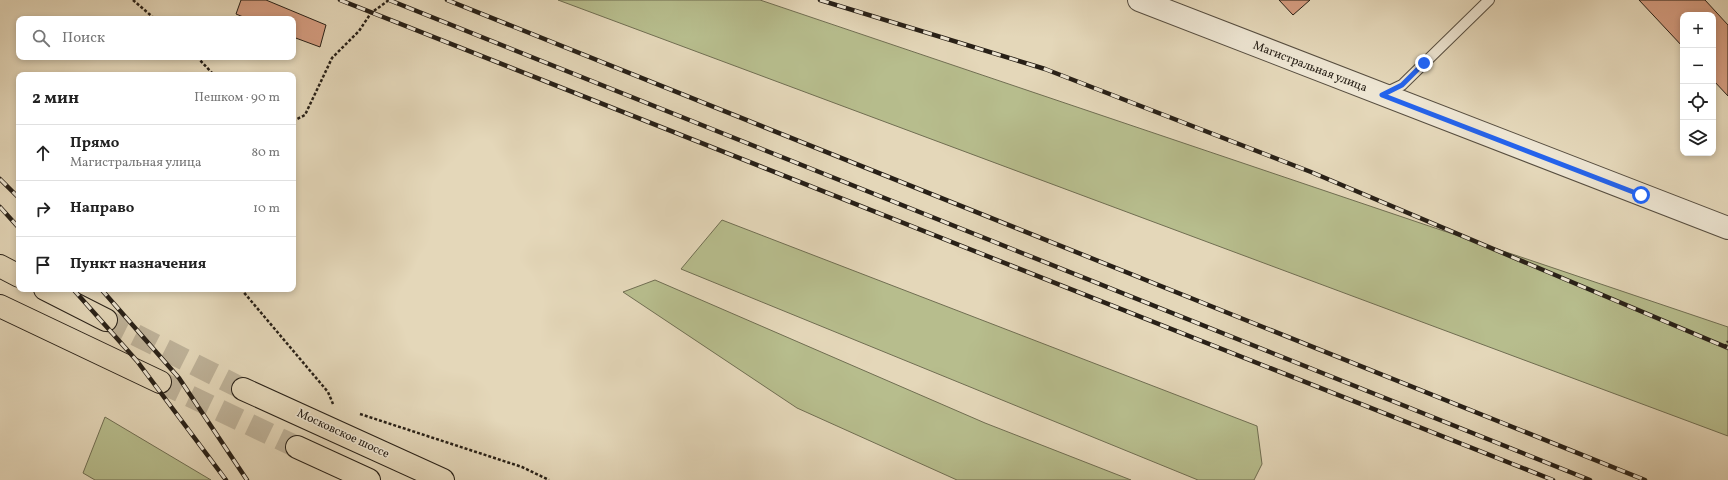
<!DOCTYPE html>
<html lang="ru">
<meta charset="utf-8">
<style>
body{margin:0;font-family:Vollkorn,serif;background:#f2f2f2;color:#222}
.controls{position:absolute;right:12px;top:12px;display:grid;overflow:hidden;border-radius:8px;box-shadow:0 2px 6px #0003}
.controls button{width:36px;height:36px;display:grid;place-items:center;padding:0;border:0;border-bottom:1px solid #e0e0e0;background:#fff;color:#222;font:20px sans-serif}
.stop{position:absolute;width:12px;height:12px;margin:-9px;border:3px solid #2563eb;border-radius:50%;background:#fff}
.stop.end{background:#2563eb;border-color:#fff;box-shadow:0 1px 4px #0008}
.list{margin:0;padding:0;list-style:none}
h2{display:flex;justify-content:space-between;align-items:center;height:52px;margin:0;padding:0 16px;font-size:17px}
h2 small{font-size:13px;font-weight:400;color:#767676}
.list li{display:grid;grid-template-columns:26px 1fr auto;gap:12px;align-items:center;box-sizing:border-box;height:56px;padding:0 16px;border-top:1px solid #e0e0e0}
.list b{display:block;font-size:15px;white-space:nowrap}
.list p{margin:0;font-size:13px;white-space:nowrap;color:#767676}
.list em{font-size:13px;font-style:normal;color:#767676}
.icon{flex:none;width:22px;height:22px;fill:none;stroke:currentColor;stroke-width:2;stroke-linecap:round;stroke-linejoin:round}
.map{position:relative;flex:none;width:1728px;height:480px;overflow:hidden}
.search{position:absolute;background:#fff;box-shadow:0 2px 6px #0003;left:16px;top:16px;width:280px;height:44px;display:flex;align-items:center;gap:10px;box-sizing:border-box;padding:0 14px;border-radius:8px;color:#767676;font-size:15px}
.panel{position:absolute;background:#fff;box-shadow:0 2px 6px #0003;left:16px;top:72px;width:280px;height:220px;border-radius:8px}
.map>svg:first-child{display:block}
.green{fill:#b7bd8d;stroke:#706e52}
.building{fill:#d59d81;stroke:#282017}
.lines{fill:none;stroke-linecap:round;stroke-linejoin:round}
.primary-tunnel{stroke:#beb299;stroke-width:22;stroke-dasharray:22 11;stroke-linecap:butt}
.service-casing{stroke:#574e40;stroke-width:12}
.tertiary-casing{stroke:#574e40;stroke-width:24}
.primary-casing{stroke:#282017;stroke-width:24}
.path{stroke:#282017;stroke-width:2.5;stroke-dasharray:3 2;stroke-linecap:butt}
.service{stroke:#ede5d2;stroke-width:10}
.tertiary{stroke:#ede5d2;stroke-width:22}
.primary{stroke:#e4d7b9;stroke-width:22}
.rail-casing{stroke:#282017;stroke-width:4.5}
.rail{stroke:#ede5d2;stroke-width:3;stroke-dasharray:9;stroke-linecap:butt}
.route{stroke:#2563eb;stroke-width:5}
.labels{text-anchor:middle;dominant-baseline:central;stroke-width:3;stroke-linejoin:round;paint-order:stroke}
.street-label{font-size:12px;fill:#282017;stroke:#ede5d2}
</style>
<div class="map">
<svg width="1728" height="480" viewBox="0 0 1728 480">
<rect width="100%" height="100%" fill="#e4d7b9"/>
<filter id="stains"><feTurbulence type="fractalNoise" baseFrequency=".005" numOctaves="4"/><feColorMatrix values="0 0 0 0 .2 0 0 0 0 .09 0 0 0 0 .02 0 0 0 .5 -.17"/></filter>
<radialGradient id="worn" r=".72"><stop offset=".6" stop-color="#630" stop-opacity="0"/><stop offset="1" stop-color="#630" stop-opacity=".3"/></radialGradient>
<path class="green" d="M 558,0 L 760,0 L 1728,327 L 1728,436 Z
M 722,220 L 1257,426 L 1262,464 L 1254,480 L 1198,480 L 681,269 Z
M 655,280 L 985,423 L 1131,480 L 957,480 L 797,408 L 623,292 Z
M 105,417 L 211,480 L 95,480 L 83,473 Z"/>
<path class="building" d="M 241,0 L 266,0 L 326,25 L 320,47 L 293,37 L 293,19 L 248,19 L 236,14 Z
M 1279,0 L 1310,0 L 1293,15 Z
M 1639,0 L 1705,0 L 1728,25 L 1728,96 L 1713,80 L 1713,15 L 1683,15 L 1683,47 Z"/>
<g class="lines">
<path class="primary-tunnel" d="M 106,320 L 243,389
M 160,382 L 297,447"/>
<defs>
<path id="service" d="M 1385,93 L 1402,85 L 1489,0"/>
<path id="tertiary" d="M 1139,0 L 1728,228"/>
<path id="primary" d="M 0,266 L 19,276
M 45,289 L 106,320
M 0,306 L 160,382
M 243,389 L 443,480
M 297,447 L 369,480"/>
</defs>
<use href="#service" class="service-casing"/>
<use href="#tertiary" class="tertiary-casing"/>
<use href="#primary" class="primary-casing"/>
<path class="path" d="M 133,0 L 155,19
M 197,57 L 214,75
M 293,121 L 305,115 L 332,58 L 359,31 L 371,13 L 389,0
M 241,289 L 328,392 L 333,404
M 1725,347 L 1728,341
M 360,414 L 522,467 L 549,480"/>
<use href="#service" class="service"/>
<use href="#tertiary" class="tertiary"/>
<use href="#primary" class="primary"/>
<defs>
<path id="rail" d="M 340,0 L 1553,480
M 389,0 L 1590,480
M 447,0 L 1645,480
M 820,0 L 1045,69 L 1311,172 L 1728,348
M 0,179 L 19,198
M 0,207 L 19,228
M 73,289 L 137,361 L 226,480
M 101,289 L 179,378 L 247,480"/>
</defs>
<use href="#rail" class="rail-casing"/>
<use href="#rail" class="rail"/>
</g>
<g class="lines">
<path class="route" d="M 1424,63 L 1402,85 L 1382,95 L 1641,195"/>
</g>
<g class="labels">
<g class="street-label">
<text transform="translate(1310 67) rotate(21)">Магистральная улица</text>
<text transform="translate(343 434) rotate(25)">Московское шоссе</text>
</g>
</g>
<rect width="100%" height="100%" filter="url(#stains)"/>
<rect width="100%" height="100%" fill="url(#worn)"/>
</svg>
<div class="controls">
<button>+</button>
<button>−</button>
<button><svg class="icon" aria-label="locate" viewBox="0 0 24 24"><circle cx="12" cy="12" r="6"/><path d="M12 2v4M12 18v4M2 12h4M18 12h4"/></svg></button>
<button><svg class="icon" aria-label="layers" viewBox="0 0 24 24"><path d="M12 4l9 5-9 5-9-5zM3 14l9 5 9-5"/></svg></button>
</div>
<div class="stop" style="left:1641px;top:195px"></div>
<div class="stop end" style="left:1424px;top:63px"></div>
<div class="search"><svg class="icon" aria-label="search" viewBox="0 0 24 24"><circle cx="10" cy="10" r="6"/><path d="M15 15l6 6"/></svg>Поиск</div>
<section class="panel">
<h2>2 мин<small>Пешком · 90 m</small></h2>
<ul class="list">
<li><svg class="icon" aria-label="ahead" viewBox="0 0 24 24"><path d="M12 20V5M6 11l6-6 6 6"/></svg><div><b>Прямо</b><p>Магистральная улица</p></div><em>80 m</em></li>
<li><svg class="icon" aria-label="right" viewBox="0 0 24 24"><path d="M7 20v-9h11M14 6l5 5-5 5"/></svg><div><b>Направо</b></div><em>10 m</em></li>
<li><svg class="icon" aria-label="arrive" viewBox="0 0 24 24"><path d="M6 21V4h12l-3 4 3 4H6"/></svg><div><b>Пункт назначения</b></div></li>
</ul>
</section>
</div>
